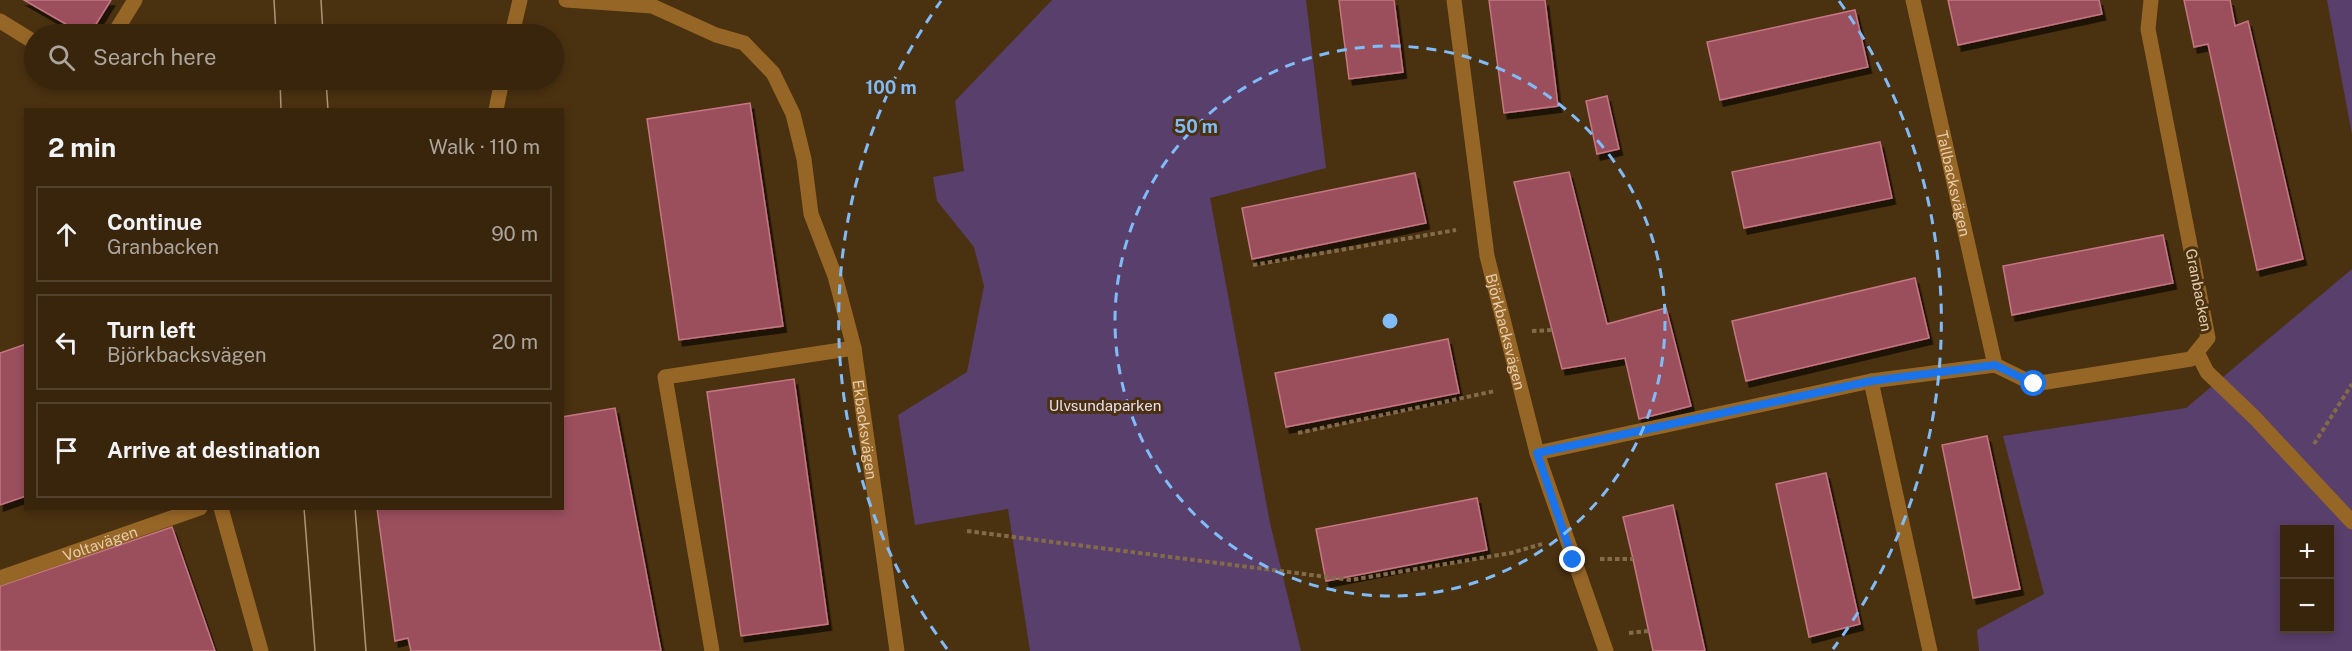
<!DOCTYPE html>
<meta charset="utf-8">
<style>
body{margin:0;font-family:"Public Sans",sans-serif;background:#43311a;color:#f1f3f6}
.controls{position:absolute;right:18px;bottom:18px;display:grid;overflow:hidden;border-radius:0px;box-shadow:0 3px 9px #0003}
.controls button{width:54px;height:54px;display:grid;place-items:center;padding:0;border:0;border-bottom:2px solid #52422d;background:#38250c;color:#f1f3f6;font:30px sans-serif}
.stop{position:absolute;width:18px;height:18px;margin:-14px;border:4px solid #1a73e8;border-radius:50%;background:#fff}
.stop.end{background:#1a73e8;border-color:#fff;box-shadow:0 2px 6px #0008}
.list{margin:0;padding:0;list-style:none}
h2{display:flex;justify-content:space-between;align-items:center;height:78px;margin:0;padding:0 24px;font-size:26px}
h2 small{font-size:20px;font-weight:400;color:#aba59d}
.list li{display:grid;grid-template-columns:39px 1fr auto;gap:18px;align-items:center;box-sizing:border-box;height:96px;margin:0 12px 12px;padding:0 12px;border:2px solid #52422d;border-radius:0px}
.list b{display:block;font-size:22px;white-space:nowrap}
.list p{margin:0;font-size:20px;white-space:nowrap;color:#aba59d}
.list em{font-size:20px;font-style:normal;color:#aba59d}
.icon{flex:none;width:33px;height:33px;fill:none;stroke:currentColor;stroke-width:2;stroke-linecap:round;stroke-linejoin:round}
.map{position:relative;flex:none;width:2352px;height:651px;overflow:hidden}
.search{position:absolute;background:#38250c;box-shadow:0 3px 9px #0003;left:24px;top:24px;width:540px;height:66px;display:flex;align-items:center;gap:15px;box-sizing:border-box;padding:0 21px;border-radius:33px;color:#aba59d;font-size:22px}
.panel{position:absolute;background:#38250c;box-shadow:0 3px 9px #0003;left:24px;top:108px;width:540px;height:402px;border-radius:0px}
.map>svg:first-child{display:block}
.green{fill:#593f6b;fill-rule:evenodd}
.building{fill:#9b505d;stroke:#c57682;stroke-width:1.5;filter:url(#shadow)}
.lines{fill:none;stroke-linecap:round;stroke-linejoin:round}
.path{stroke:#836a4a;stroke-width:4;stroke-dasharray:4.5 3;stroke-linecap:butt}
.minor{stroke:#966626;stroke-width:15}
.tram{stroke:#b09677;stroke-width:1.5}
.route{stroke:#1a73e8;stroke-width:8}
.ring{fill:none;stroke:#81bcfa;stroke-width:3;stroke-dasharray:10 8}
.labels{text-anchor:middle;dominant-baseline:central;stroke-width:6;stroke-linejoin:round;paint-order:stroke}
.street-label{font-size:15px;fill:#e7cdaf;stroke:#4a3110}
.park-label{font-size:15px;fill:#e9def2;stroke:#4a3110}
.centre{fill:#81bcfa;stroke:#4a3110;stroke-width:3}
.ring-label{font-size:18px;text-anchor:middle;font-weight:bold;fill:#81bcfa;stroke:#4a3110;stroke-width:6;stroke-linejoin:round;paint-order:stroke}
</style>
<div class="map">
<svg width="2352" height="651" viewBox="0 0 2352 651">
<defs>
<filter id="shadow"><feDropShadow dx="3.5" dy="6" stdDeviation="0" flood-color="#0009"/></filter>
</defs>
<rect width="100%" height="100%" fill="#4a3110"/>
<path class="green" d="M 1052,0 L 1306,0 L 1326,168 L 1210,198 L 1270,523 L 1301,651 L 1030,651 L 1008,509 L 915,525 L 898,415 L 967,372 L 984,286 L 974,247 L 937,201 L 933,177 L 964,171 L 955,101 Z
M 2327,0 L 2352,0 L 2352,135 Z
M 2352,269 L 2352,651 L 1979,651 L 1977,630 L 2044,594 L 2003,436 L 2186,408 ZM 2284,530 L 2330,530 L 2330,628 L 2284,628 Z"/>
<path class="building" d="M 24,0 L 111,0 L 90,34 L 83,34 Z
M 1339,0 L 1394,0 L 1403,72 L 1349,79 Z
M 1489,0 L 1545,0 L 1558,106 L 1504,113 Z
M 1948,0 L 2099,0 L 2102,14 L 1958,45 Z
M 2184,0 L 2230,0 L 2235,26 L 2248,21 L 2303,259 L 2257,270 L 2208,44 L 2194,47 Z
M 1855,10 L 1868,67 L 1720,100 L 1707,42 Z
M 1607,96 L 1619,149 L 1597,154 L 1586,101 Z
M 750,103 L 783,326 L 679,340 L 647,119 Z
M 1880,142 L 1892,198 L 1744,228 L 1732,172 Z
M 1569,172 L 1607,324 L 1666,308 L 1691,406 L 1639,419 L 1625,358 L 1562,369 L 1514,182 Z
M 1415,173 L 1426,223 L 1252,259 L 1242,208 Z
M 2163,235 L 2173,283 L 2012,315 L 2003,266 Z
M 1915,278 L 1929,338 L 1746,381 L 1732,321 Z
M 1448,339 L 1459,393 L 1286,427 L 1275,373 Z
M 26,344 L 26,496 L 0,505 L 0,353 Z
M 794,379 L 828,624 L 741,636 L 707,392 Z
M 615,408 L 661,651 L 411,651 L 408,638 L 395,641 L 377,508 L 562,508 L 562,417 Z
M 1987,436 L 2020,589 L 1973,598 L 1942,445 Z
M 1826,473 L 1860,624 L 1809,637 L 1776,484 Z
M 1477,498 L 1487,550 L 1326,581 L 1316,529 Z
M 1673,505 L 1705,651 L 1653,651 L 1633,559 L 1623,517 Z
M 172,527 L 215,651 L 0,651 L 0,586 Z"/>
<g class="lines">
<path class="path" d="M 1253,265 L 1456,230
M 1532,331 L 1553,330
M 1298,433 L 1495,391
M 2314,444 L 2352,384
M 967,531 L 1351,580 L 1511,553 L 1542,544
M 1600,559 L 1633,559
M 1629,633 L 1649,631"/>
<g class="minor">
<path id="s1" d="M 566,0 L 652,6 L 716,35 L 744,43 L 773,73 L 793,114 L 804,159 L 811,214 L 835,276 L 854,348 L 897,651"/>
<path id="s2" d="M 1454,0 L 1487,256 L 1537,453 L 1606,651"/>
<path id="s3" d="M 1913,0 L 1995,365"/>
<path d="M 0,21 L 34,42"/>
<path d="M 114,34 L 135,0"/>
<path d="M 512,34 L 520,0"/>
<path d="M 496,110 L 502,80"/>
<path d="M 2197,352 L 2207,372 L 2255,418 L 2352,522"/>
<path d="M 1871,381 L 1930,651"/>
<path d="M 1537,453 L 1871,381 L 1995,365 L 2034,384 L 2191,359 L 2208,338 L 2148,29 L 2151,0"/>
<path d="M 221,508 L 261,651"/>
<path id="s4" d="M 0,578 L 200,508"/>
<path d="M 712,651 L 665,377 L 854,348"/>
</g>
<path class="tram" d="M 274,0 L 276,34
M 321,0 L 323,34
M 280,80 L 281,110
M 326,80 L 328,110
M 304,508 L 315,651
M 355,508 L 366,651"/>
</g>
<g class="lines">
<path class="route" d="M 1573,560 L 1537,453 L 1871,381 L 1995,365 L 2034,384"/>
</g>
<g class="ring">
<circle cx="1390" cy="321" r="275"/>
<path d="M947 649A551 551 0 0 1 941 1M1839 1A551 551 0 0 1 1833 649"/>
</g>
<g class="labels">
<g class="street-label">
<text stroke="none"><textPath href="#s3" startOffset="188">Tallbacksvägen</textPath></text>
<text transform="translate(2199 290) rotate(79)">Granbacken</text>
<text stroke="none"><textPath href="#s2" startOffset="336">Björkbacksvägen</textPath></text>
<text stroke="none"><textPath href="#s1" startOffset="598">Ekbacksvägen</textPath></text>
<text stroke="none"><textPath href="#s4" startOffset="106">Voltavägen</textPath></text>
</g>
<g class="park-label">
<text x="1105" y="405">Ulvsundaparken</text>
</g>
</g>
<circle cx="1390" cy="321" r="9" class="centre"/>
<g class="ring-label">
<text x="891" y="94">100 m</text>
<text x="1196" y="133">50 m</text>
</g>
</svg>
<div class="controls">
<button>+</button>
<button>−</button>
</div>
<div class="stop" style="left:2034px;top:384px"></div>
<div class="stop end" style="left:1573px;top:560px"></div>
<div class="search"><svg class="icon" aria-label="search" viewBox="0 0 24 24"><circle cx="10" cy="10" r="6"/><path d="M15 15l6 6"/></svg>Search here</div>
<section class="panel">
<h2>2 min<small>Walk · 110 m</small></h2>
<ul class="list">
<li><svg class="icon" aria-label="ahead" viewBox="0 0 24 24"><path d="M12 20V5M6 11l6-6 6 6"/></svg><div><b>Continue</b><p>Granbacken</p></div><em>90 m</em></li>
<li><svg class="icon" aria-label="left" viewBox="0 0 24 24"><path d="M17 20v-9H6M10 6l-5 5 5 5"/></svg><div><b>Turn left</b><p>Björkbacksvägen</p></div><em>20 m</em></li>
<li><svg class="icon" aria-label="arrive" viewBox="0 0 24 24"><path d="M6 21V4h12l-3 4 3 4H6"/></svg><div><b>Arrive at destination</b></div></li>
</ul>
</section>
</div>
